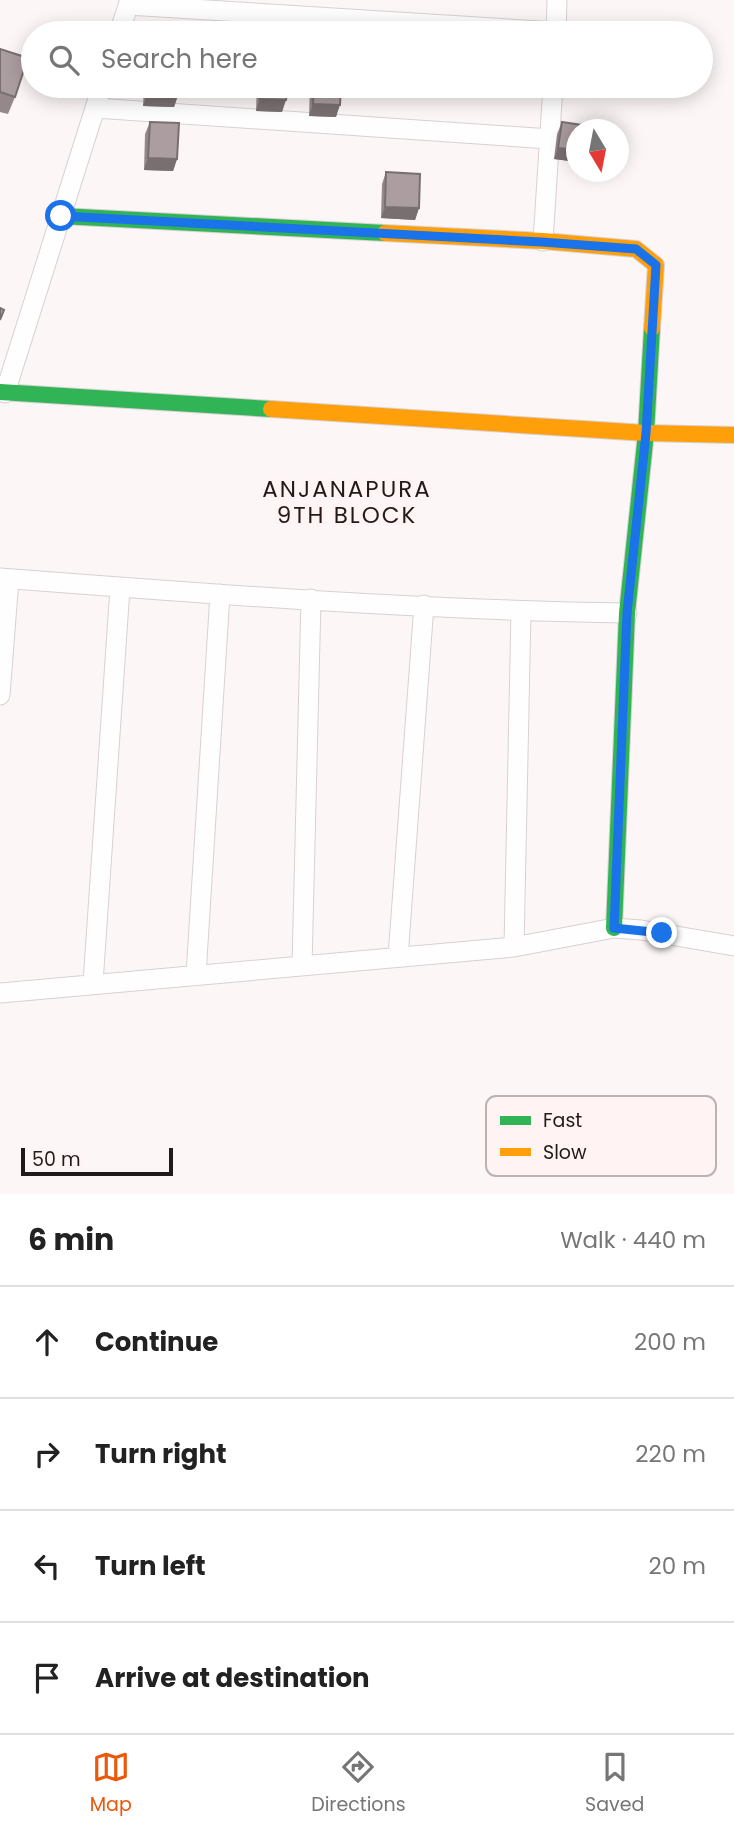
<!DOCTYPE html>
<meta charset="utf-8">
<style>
body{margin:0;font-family:Poppins,sans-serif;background:#f6f6f6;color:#222}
.compass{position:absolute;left:566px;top:119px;width:63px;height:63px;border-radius:50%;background:#fff;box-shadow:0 4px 18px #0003;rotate:170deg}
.scale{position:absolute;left:21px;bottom:18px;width:152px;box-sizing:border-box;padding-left:7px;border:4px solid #211a1b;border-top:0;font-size:19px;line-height:24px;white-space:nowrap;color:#211a1b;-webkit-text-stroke:5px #fff3f4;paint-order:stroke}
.stop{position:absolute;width:21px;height:21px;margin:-16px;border:5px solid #1a73e8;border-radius:50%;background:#fff}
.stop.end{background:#1a73e8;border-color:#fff;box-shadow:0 2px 7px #0008}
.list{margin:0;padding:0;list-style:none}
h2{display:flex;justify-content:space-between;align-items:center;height:91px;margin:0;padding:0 28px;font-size:30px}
h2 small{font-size:23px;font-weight:400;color:#767676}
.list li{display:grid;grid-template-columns:46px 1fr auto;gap:21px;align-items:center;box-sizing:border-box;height:112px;padding:0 28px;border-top:2px solid #e0e0e0}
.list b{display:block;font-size:26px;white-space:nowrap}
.list em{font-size:23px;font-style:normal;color:#767676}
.icon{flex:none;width:38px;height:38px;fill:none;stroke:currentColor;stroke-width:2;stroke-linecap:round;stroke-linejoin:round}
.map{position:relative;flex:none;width:734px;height:1194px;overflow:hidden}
.search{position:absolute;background:#fff;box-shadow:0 4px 18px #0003;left:21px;right:21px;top:21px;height:77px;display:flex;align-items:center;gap:18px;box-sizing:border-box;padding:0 24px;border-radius:38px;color:#767676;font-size:26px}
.sheet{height:539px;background:#fff}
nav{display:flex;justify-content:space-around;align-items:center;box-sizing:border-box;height:98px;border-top:2px solid #e0e0e0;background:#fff;font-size:19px;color:#767676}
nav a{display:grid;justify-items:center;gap:4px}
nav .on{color:#ea580c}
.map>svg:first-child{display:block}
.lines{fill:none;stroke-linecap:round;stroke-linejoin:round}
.street-casing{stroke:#d8d1d2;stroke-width:21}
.fast-casing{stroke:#d8d1d2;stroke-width:18}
.slow-casing{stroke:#d8d1d2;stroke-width:18}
.street{stroke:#fffefe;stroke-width:19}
.fast{stroke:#30b455;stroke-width:16}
.slow{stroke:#ff9f0a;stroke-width:16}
.wall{fill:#94888a}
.shaded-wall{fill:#786f70}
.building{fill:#ac9ea0;stroke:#786f70;stroke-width:2}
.route{stroke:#1a73e8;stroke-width:9}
.labels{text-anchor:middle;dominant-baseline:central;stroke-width:7;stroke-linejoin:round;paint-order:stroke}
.neighbourhood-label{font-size:23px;letter-spacing:2px;fill:#211a1b;stroke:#fff3f4}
.key{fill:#fff3f4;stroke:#bcb2b3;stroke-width:2}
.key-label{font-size:19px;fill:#211a1b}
</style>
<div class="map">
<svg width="734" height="1194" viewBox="0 0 734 1194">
<rect width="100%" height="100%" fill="#fcf6f6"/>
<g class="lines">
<defs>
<path id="street" d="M 128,5 L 556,32
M 119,33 L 130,0
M 556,33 L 557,0
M 95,108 L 550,139
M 543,241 L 553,86
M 5,393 L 102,86
M 0,578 C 208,594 418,610 627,613
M 0,695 L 9,579
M 514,947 L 521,611
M 398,957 L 424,605
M 302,966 L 311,599
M 196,975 L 220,594
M 93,983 L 120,588
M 0,993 L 514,947 L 614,928 L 641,930 L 734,946"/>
<path id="fast" d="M 61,216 L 385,233
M 0,392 L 271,409
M 614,928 L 627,613 L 646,433 L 652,328"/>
<path id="slow" d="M 385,233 L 543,241 L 636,249 L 656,265 L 652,328
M 271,409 L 646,433 L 734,435"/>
</defs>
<use href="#street" class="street-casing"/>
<use href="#fast" class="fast-casing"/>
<use href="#slow" class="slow-casing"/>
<use href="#street" class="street"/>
<use href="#fast" class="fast"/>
<use href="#slow" class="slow"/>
</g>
<path class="wall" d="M 0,49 L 15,97 L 8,114 L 0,112 Z
M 144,86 L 178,86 L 178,95 L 174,107 L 143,106 Z
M 257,86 L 287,86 L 282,112 L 256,111 Z
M 310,86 L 341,86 L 336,117 L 309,116 Z
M 150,122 L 177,159 L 173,171 L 144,170 L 145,134 Z
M 562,122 L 577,130 L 577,162 L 554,159 L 557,134 Z
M 386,172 L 419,208 L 415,220 L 381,218 L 382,184 Z"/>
<path class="shaded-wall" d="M 147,94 L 178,95 L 174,107 L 143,106 Z
M 260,99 L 286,100 L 282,112 L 256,111 Z
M 313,104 L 340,105 L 336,117 L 309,116 Z
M 558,148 L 577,150 L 577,162 L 554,159 Z
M 148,158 L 177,159 L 173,171 L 144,170 Z
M 385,207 L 419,208 L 415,220 L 381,218 Z"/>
<path class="building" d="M 235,28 L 262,30 L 262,33 L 235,33 Z
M 0,49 L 28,58 L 15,97 L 0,92 Z
M 147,86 L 178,86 L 178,95 L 147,94 Z
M 261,86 L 287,86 L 286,100 L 260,99 Z
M 314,86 L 341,86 L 340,105 L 313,104 Z
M 150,122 L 179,123 L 177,159 L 148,158 Z
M 562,122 L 596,127 L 595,130 L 577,130 L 577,150 L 558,148 Z
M 386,172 L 420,174 L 419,208 L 385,207 Z
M 0,308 L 4,310 L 0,320 Z"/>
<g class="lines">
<path class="route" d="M 61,216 L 542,242 L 636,249 L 656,265 L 646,433 L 627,613 L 614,928 L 662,933"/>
</g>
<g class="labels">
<g class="neighbourhood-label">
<text x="347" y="489">ANJANAPURA<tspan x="347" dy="26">9TH BLOCK</tspan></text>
</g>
</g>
<rect x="486" y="1096" width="230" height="80" rx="10" class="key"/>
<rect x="500" y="1116" width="31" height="9" fill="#30b455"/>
<rect x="500" y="1148" width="31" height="8" fill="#ff9f0a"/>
<g class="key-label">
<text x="543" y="1127">Fast</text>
<text x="543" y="1159">Slow</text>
</g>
</svg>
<svg class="compass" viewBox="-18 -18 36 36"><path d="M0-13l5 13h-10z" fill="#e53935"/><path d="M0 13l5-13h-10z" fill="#767676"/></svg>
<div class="scale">50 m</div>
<div class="stop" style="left:61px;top:216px"></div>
<div class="stop end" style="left:662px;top:933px"></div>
<div class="search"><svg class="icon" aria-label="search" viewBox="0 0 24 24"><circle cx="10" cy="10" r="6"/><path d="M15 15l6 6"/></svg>Search here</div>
</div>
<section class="sheet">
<h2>6 min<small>Walk · 440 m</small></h2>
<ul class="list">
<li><svg class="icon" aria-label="ahead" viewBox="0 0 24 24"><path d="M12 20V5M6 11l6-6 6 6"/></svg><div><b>Continue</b></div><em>200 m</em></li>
<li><svg class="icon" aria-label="right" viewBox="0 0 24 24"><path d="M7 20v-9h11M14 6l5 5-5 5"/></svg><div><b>Turn right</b></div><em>220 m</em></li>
<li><svg class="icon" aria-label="left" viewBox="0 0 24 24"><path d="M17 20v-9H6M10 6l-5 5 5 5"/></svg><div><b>Turn left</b></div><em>20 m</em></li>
<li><svg class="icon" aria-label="arrive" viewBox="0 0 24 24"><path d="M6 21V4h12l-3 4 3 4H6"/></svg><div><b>Arrive at destination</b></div></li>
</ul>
</section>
<nav>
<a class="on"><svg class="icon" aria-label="map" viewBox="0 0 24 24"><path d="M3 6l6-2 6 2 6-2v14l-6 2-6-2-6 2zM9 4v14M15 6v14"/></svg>Map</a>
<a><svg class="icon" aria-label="directions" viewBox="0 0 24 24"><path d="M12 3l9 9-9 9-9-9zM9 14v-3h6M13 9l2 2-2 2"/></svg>Directions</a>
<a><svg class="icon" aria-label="saved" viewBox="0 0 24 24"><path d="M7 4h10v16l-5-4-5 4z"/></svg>Saved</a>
</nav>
